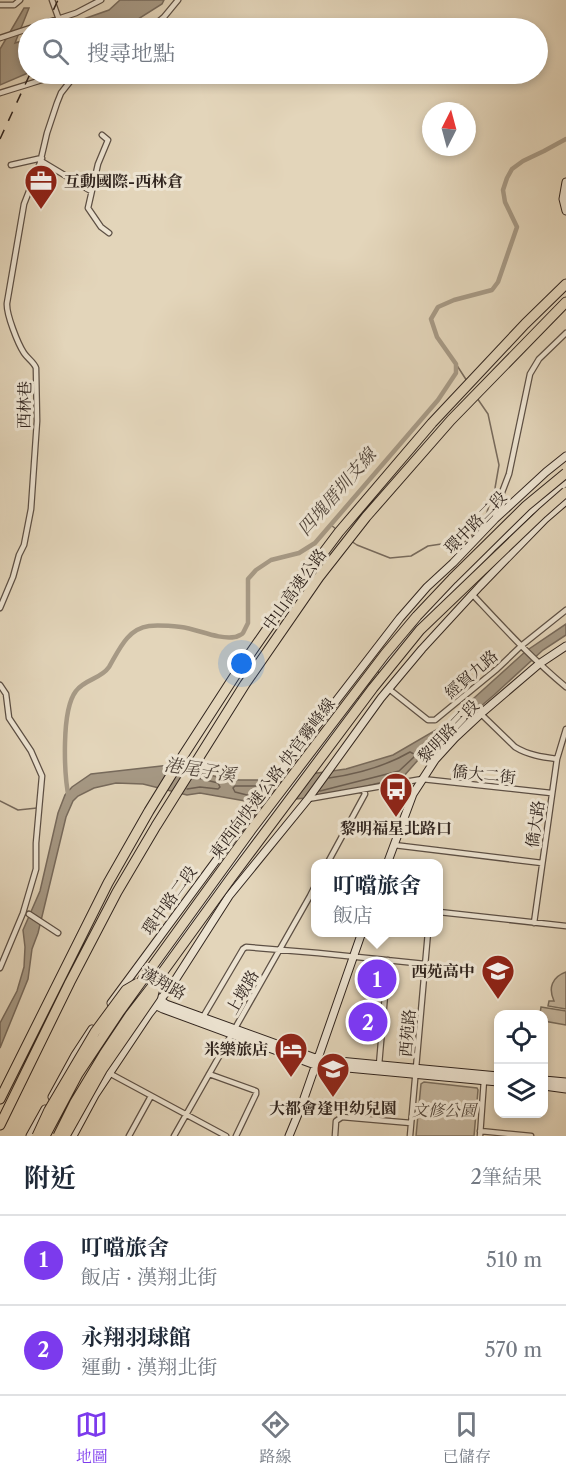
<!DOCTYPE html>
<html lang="zh-TW">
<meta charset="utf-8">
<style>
body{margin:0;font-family:"Libre Caslon Text","Noto Serif TC",serif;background:#f2f2f3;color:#1f2937}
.controls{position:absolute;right:18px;bottom:18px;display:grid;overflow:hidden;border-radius:12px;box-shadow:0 3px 9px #0003}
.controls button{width:54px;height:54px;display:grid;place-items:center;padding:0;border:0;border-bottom:2px solid #e0e1e3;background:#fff;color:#1f2937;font:30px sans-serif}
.compass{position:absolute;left:422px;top:102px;width:54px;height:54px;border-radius:50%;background:#fff;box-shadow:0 3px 9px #0003;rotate:6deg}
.you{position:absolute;left:242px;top:664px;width:21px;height:21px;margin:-15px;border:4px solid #fff;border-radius:50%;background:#1a73e8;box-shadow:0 0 0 9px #1a73e833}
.badge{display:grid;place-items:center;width:39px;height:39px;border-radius:50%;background:#7c3aed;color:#fff;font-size:20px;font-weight:700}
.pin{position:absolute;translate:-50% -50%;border:3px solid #fff;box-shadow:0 2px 6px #0006}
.popup{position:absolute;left:311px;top:859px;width:132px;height:78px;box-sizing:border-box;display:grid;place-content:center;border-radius:12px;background:#fff;filter:drop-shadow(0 2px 4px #0005);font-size:20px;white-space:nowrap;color:#747a83}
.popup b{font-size:22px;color:#1f2937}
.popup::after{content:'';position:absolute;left:50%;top:100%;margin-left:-12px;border:12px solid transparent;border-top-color:#fff}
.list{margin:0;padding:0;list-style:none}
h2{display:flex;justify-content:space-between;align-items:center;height:78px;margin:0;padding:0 24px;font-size:26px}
h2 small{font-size:20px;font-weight:400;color:#747a83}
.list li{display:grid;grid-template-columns:39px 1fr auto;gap:18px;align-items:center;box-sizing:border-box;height:90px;padding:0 24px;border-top:2px solid #e0e1e3}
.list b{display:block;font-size:22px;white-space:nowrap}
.list p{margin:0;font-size:20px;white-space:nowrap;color:#747a83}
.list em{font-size:20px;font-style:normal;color:#747a83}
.icon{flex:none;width:33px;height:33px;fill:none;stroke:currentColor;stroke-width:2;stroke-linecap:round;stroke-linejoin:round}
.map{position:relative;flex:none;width:566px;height:1136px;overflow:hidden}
.search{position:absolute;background:#fff;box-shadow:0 3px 9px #0003;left:18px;right:18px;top:18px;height:66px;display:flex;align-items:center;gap:15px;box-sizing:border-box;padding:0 21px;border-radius:33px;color:#747a83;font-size:22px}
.sheet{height:258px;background:#fff}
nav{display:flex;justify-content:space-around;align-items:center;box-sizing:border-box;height:84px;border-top:2px solid #e0e1e3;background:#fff;font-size:16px;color:#747a83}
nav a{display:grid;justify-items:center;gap:3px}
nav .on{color:#7c3aed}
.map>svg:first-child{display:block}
.green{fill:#c5b79f;stroke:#7a6e5e;stroke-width:1.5}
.water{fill:#a69985;stroke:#776a5c;stroke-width:1.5}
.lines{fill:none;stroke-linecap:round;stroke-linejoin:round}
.shore{stroke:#6b5e52;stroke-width:1.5}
.stream{stroke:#776a5c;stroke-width:1.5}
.canal{stroke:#a69985;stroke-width:4.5}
.street-casing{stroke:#5d5045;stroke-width:7}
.secondary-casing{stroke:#30241e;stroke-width:9}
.highway-casing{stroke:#30241e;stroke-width:11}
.street{stroke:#ede4d2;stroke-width:4.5}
.secondary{stroke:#ede4d2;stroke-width:7}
.highway{stroke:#e3d5ba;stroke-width:9}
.rail{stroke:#30241e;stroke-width:1.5;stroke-dasharray:10 10;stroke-linecap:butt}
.highway-bridge-casing{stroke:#30241e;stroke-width:11;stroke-linecap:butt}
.highway-bridge{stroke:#e3d5ba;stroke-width:9}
.labels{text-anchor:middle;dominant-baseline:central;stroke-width:6;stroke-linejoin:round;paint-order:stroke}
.poi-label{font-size:16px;font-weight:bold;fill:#30241e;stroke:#ede4d2}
.street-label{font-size:16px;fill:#30241e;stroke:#ede4d2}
.park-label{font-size:16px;font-style:italic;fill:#55493e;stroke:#ede4d2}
.water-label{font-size:18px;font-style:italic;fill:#53473d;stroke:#ede4d2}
</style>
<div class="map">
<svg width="566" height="1136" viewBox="0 0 566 1136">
<rect width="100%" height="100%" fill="#e3d5ba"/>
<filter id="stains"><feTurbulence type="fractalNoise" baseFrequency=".00333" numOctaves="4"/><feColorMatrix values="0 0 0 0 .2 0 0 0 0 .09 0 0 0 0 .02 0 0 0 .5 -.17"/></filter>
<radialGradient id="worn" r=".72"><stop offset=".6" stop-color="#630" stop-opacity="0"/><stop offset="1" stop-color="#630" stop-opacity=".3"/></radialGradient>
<path class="green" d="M 566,972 L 566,1009 L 548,1006 L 549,1001 L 554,1001 C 548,988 552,977 566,972 Z
M 541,1007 L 566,1011 L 566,1025 L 544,1021 L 544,1014 L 540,1014 Z
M 424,1082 L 477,1088 L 478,1090 L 474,1136 L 416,1136 L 421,1084 Z"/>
<path class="water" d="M 120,0 L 164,0 L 162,4 L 124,28 L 58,28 L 109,10 Z
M 24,8 L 29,8 L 15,43 L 28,39 L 28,73 L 0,85 L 0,49 Z
M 566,624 L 566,635 L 543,650 L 494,695 L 418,760 L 403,777 L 323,797 L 251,802 L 200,793 L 187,795 L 143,784 L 116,783 L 94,788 L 78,796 L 73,801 L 66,817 L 38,933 L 32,949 L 28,979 L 0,1048 L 0,1023 L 17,991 L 24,967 L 25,947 L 23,930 L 40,891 L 58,813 L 65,795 L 72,787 L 91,774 L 170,765 L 230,780 L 267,780 L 346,769 L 393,755 L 443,726 L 526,651 Z"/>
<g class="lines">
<path class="shore" d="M 187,789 L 200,787 L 218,789 L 220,787 L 218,783 L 194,777
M 320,791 L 399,771 L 414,757 L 414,754 L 410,752 C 386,766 357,774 329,778
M 258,795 L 251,796 L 235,792 L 233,788 L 235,786 L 265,786"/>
<path class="stream" d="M 456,364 L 467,381
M 331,525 L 336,529
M 351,541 L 357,545 L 390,558 L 411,556 L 428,546 L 448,543 L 459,546 L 470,538 L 486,515 L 495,488 L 499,465 L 488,414 L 477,398
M 0,801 L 18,810 L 37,808"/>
<path class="canal" d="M 69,799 C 64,775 61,710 76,691 C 85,679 101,679 109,667 C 119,650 127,629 149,626 C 158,625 171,626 181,627 C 197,629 219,640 235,637 C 236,637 243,634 243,633 L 248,623 L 248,579 L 256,570 L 271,560 L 299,553 L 315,543 L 438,400 L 456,373 L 456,364 L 437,337 L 431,319 L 438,307 L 454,300 L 492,290 L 498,282 L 517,227 L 505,202 L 503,190 L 507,178 L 512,169 L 523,161 L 544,151 L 566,139"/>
<defs>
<path id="street" d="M 52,0 L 62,28
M 0,5 L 14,5 L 20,0
M 151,28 L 164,17 L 178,0
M 0,38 L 76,13 L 101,0
M 0,93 L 61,74
M 102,135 L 108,140 L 98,164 L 88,208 L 101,227 L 109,233
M 41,161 L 91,191
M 11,165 L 42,158
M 495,519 L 496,508 L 509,474 L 530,374 L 539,359 L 566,333
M 472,594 C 503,627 532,659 566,687
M 0,608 L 13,577 L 19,555 L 24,545 L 31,509 L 37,421 L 36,368 C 34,362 28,359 24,353 C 18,344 6,314 7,303 L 24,204 L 40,163 L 47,133 L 57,103 L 61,93 L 72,79 L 74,74
M 0,685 L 6,694 L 9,718 L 31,751 L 42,776 L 36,843 L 36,869 L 23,913 L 0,968
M 389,689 L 428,720 L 435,720 L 497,669 L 521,646 L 566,610
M 481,714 L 515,747 C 528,755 542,757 557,759
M 308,799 L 422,779 L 551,793
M 394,845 L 542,863
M 327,864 L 365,794 L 364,790
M 310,896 L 316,884
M 439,912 L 566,926
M 29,914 L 58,933
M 534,923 L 557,759 L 566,729
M 203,1017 L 243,949 L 246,947 L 318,953 L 425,964
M 379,1065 L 388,960
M 109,1073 L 226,1136
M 209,1074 L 256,1091 L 256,1094 L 236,1136
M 480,1131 L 531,1136
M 129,1136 L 151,1096
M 174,1136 L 310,896 L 316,897
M 335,1136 L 336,1121 L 342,1117 L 411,1123
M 410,1136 L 428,932
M 480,1136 L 484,1080"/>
<path id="secondary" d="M 566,182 L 563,199 L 566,211
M 404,638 L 427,612 L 458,583 L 492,548 L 531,511 L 566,482
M 382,671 L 408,637
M 283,795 L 355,701
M 387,864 L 413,794 L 435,760 L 455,738 L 484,711 L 539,664 L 566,646
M 181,940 L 199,911 L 288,794
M 157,997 L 166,1004 L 318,1059 L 498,1076
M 137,1000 L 181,934
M 111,1003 L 282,771 L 400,618 L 427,587 L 453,563 L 495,519 L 546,472 L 566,456
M 153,1004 L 163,1009 L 315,1065 L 498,1082
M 544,1080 L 566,1082
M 544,1086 L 566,1089
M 52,1097 L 75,1055 L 92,1029
M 30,1136 L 45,1109
M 73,1136 L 95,1095 L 149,1014 L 172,985 L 229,896 L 308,799 L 381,698 L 422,649 L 480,586 L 545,519 L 566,501
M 289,1136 L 301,1107 L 362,932"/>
<path id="highway" d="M 0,1099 L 108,883 L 149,811 L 181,759 L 236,674 L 284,605 L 339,532 L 432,423 L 525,324 L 566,284
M 0,1125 L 70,982 L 117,892 L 156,826 L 245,684 L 319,577 L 366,517 L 451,420 L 566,302"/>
</defs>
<use href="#street" class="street-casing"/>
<use href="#secondary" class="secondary-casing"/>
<use href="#highway" class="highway-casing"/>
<use href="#street" class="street"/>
<use href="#secondary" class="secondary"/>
<use href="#highway" class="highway"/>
<path class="rail" d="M 45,28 L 58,0
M 0,139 L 30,74"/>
<defs>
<path id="highway-bridge" d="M 37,1136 L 49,1110 L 95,1032 L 126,990 L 138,983
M 45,1136 L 78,1074 L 120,1011 L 251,830 L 385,654 L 417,616 L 452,579 L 526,506 L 566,473
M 58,1136 L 75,1102 L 104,1054 L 130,1015 L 157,980 L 231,878 L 373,688 L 420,630 L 542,513 L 566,492
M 65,1136 L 102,1070 L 153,996 L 156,984"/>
</defs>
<use href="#highway-bridge" class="highway-bridge-casing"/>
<use href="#highway-bridge" class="highway-bridge"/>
</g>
<defs>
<symbol id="office-pin" viewBox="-11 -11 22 30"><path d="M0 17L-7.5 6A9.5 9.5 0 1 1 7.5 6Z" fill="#8f2418" stroke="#ede4d2"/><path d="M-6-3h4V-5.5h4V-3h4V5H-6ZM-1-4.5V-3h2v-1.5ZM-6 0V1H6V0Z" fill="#fff"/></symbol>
<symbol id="bus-pin" viewBox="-11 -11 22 30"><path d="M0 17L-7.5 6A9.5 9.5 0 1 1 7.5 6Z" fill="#8f2418" stroke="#ede4d2"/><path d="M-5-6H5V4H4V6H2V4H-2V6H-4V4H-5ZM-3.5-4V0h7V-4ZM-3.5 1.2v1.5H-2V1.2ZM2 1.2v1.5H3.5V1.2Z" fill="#fff"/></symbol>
<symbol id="school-pin" viewBox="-11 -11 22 30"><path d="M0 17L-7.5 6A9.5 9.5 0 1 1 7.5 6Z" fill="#8f2418" stroke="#ede4d2"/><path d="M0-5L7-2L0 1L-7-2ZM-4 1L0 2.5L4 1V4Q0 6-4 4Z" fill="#fff"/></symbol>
<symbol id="hotel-pin" viewBox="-11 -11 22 30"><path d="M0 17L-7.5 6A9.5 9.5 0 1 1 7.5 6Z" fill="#8f2418" stroke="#ede4d2"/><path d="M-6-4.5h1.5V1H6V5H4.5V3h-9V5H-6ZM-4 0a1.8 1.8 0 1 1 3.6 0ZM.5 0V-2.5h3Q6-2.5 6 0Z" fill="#fff"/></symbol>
</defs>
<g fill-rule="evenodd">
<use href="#office-pin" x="22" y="162" width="38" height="52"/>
<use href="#bus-pin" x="377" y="770" width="38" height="52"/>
<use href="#school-pin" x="479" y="952" width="38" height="52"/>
<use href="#hotel-pin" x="272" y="1030" width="38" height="52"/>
<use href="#school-pin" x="314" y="1050" width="38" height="52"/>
</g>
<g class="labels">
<g class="poi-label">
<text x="64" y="181" text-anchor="start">互動國際-西林倉</text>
<text x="396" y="828">黎明福星北路口</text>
<text x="475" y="971" text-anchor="end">西苑高中</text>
<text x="268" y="1049" text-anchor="end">米樂旅店</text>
<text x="333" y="1108">大都會逢甲幼兒園</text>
</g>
<g class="street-label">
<text transform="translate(24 405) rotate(-89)">西林巷</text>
<text transform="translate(475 522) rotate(-45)">環中路二段</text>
<text transform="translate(294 589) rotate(-54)">中山高速公路</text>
<text transform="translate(471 674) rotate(-41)">經貿九路</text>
<text transform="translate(448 731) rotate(-46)">黎明路三段</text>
<text transform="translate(484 774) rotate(6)">僑大二街</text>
<text transform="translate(272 778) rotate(-53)">東西向快速公路 快官霧峰線</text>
<text transform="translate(535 824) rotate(-82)">僑大路</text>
<text transform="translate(169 900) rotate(-54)">環中路二段</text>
<text transform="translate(164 983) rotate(29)">漢翔路</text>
<text transform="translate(242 992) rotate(-60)">上墩路</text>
<text transform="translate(407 1033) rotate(-85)">西苑路</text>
</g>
<g class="park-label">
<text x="444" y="1110">文修公園</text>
</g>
<g class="water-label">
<text transform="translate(337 492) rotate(-49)">四塊厝圳支線</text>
<text transform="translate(200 770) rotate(9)">港尾子溪</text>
</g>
</g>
<rect width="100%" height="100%" filter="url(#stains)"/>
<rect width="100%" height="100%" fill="url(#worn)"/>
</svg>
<div class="controls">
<button><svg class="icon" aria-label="locate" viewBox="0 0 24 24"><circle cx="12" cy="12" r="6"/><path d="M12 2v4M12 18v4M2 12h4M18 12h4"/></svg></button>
<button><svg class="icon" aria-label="layers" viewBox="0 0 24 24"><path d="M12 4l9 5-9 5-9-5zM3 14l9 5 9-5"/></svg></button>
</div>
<svg class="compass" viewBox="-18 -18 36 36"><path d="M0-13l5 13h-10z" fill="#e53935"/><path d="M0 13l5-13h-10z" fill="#747a83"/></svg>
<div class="you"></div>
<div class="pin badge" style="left:377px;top:979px">1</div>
<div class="popup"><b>叮噹旅舍</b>飯店</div>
<div class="pin badge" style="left:368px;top:1022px">2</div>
<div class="search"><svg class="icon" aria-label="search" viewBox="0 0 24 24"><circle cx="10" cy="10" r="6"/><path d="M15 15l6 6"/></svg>搜尋地點</div>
</div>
<section class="sheet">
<h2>附近<small>2筆結果</small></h2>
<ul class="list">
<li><span class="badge">1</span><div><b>叮噹旅舍</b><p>飯店 · 漢翔北街</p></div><em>510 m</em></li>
<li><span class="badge">2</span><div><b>永翔羽球館</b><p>運動 · 漢翔北街</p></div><em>570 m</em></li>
</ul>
</section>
<nav>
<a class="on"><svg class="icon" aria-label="map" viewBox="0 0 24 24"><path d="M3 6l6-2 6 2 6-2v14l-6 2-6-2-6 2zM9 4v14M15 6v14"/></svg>地圖</a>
<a><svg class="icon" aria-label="directions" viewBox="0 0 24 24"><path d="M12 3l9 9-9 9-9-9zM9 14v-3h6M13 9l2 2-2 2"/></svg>路線</a>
<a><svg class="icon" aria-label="saved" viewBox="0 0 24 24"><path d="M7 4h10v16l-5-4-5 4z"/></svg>已儲存</a>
</nav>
